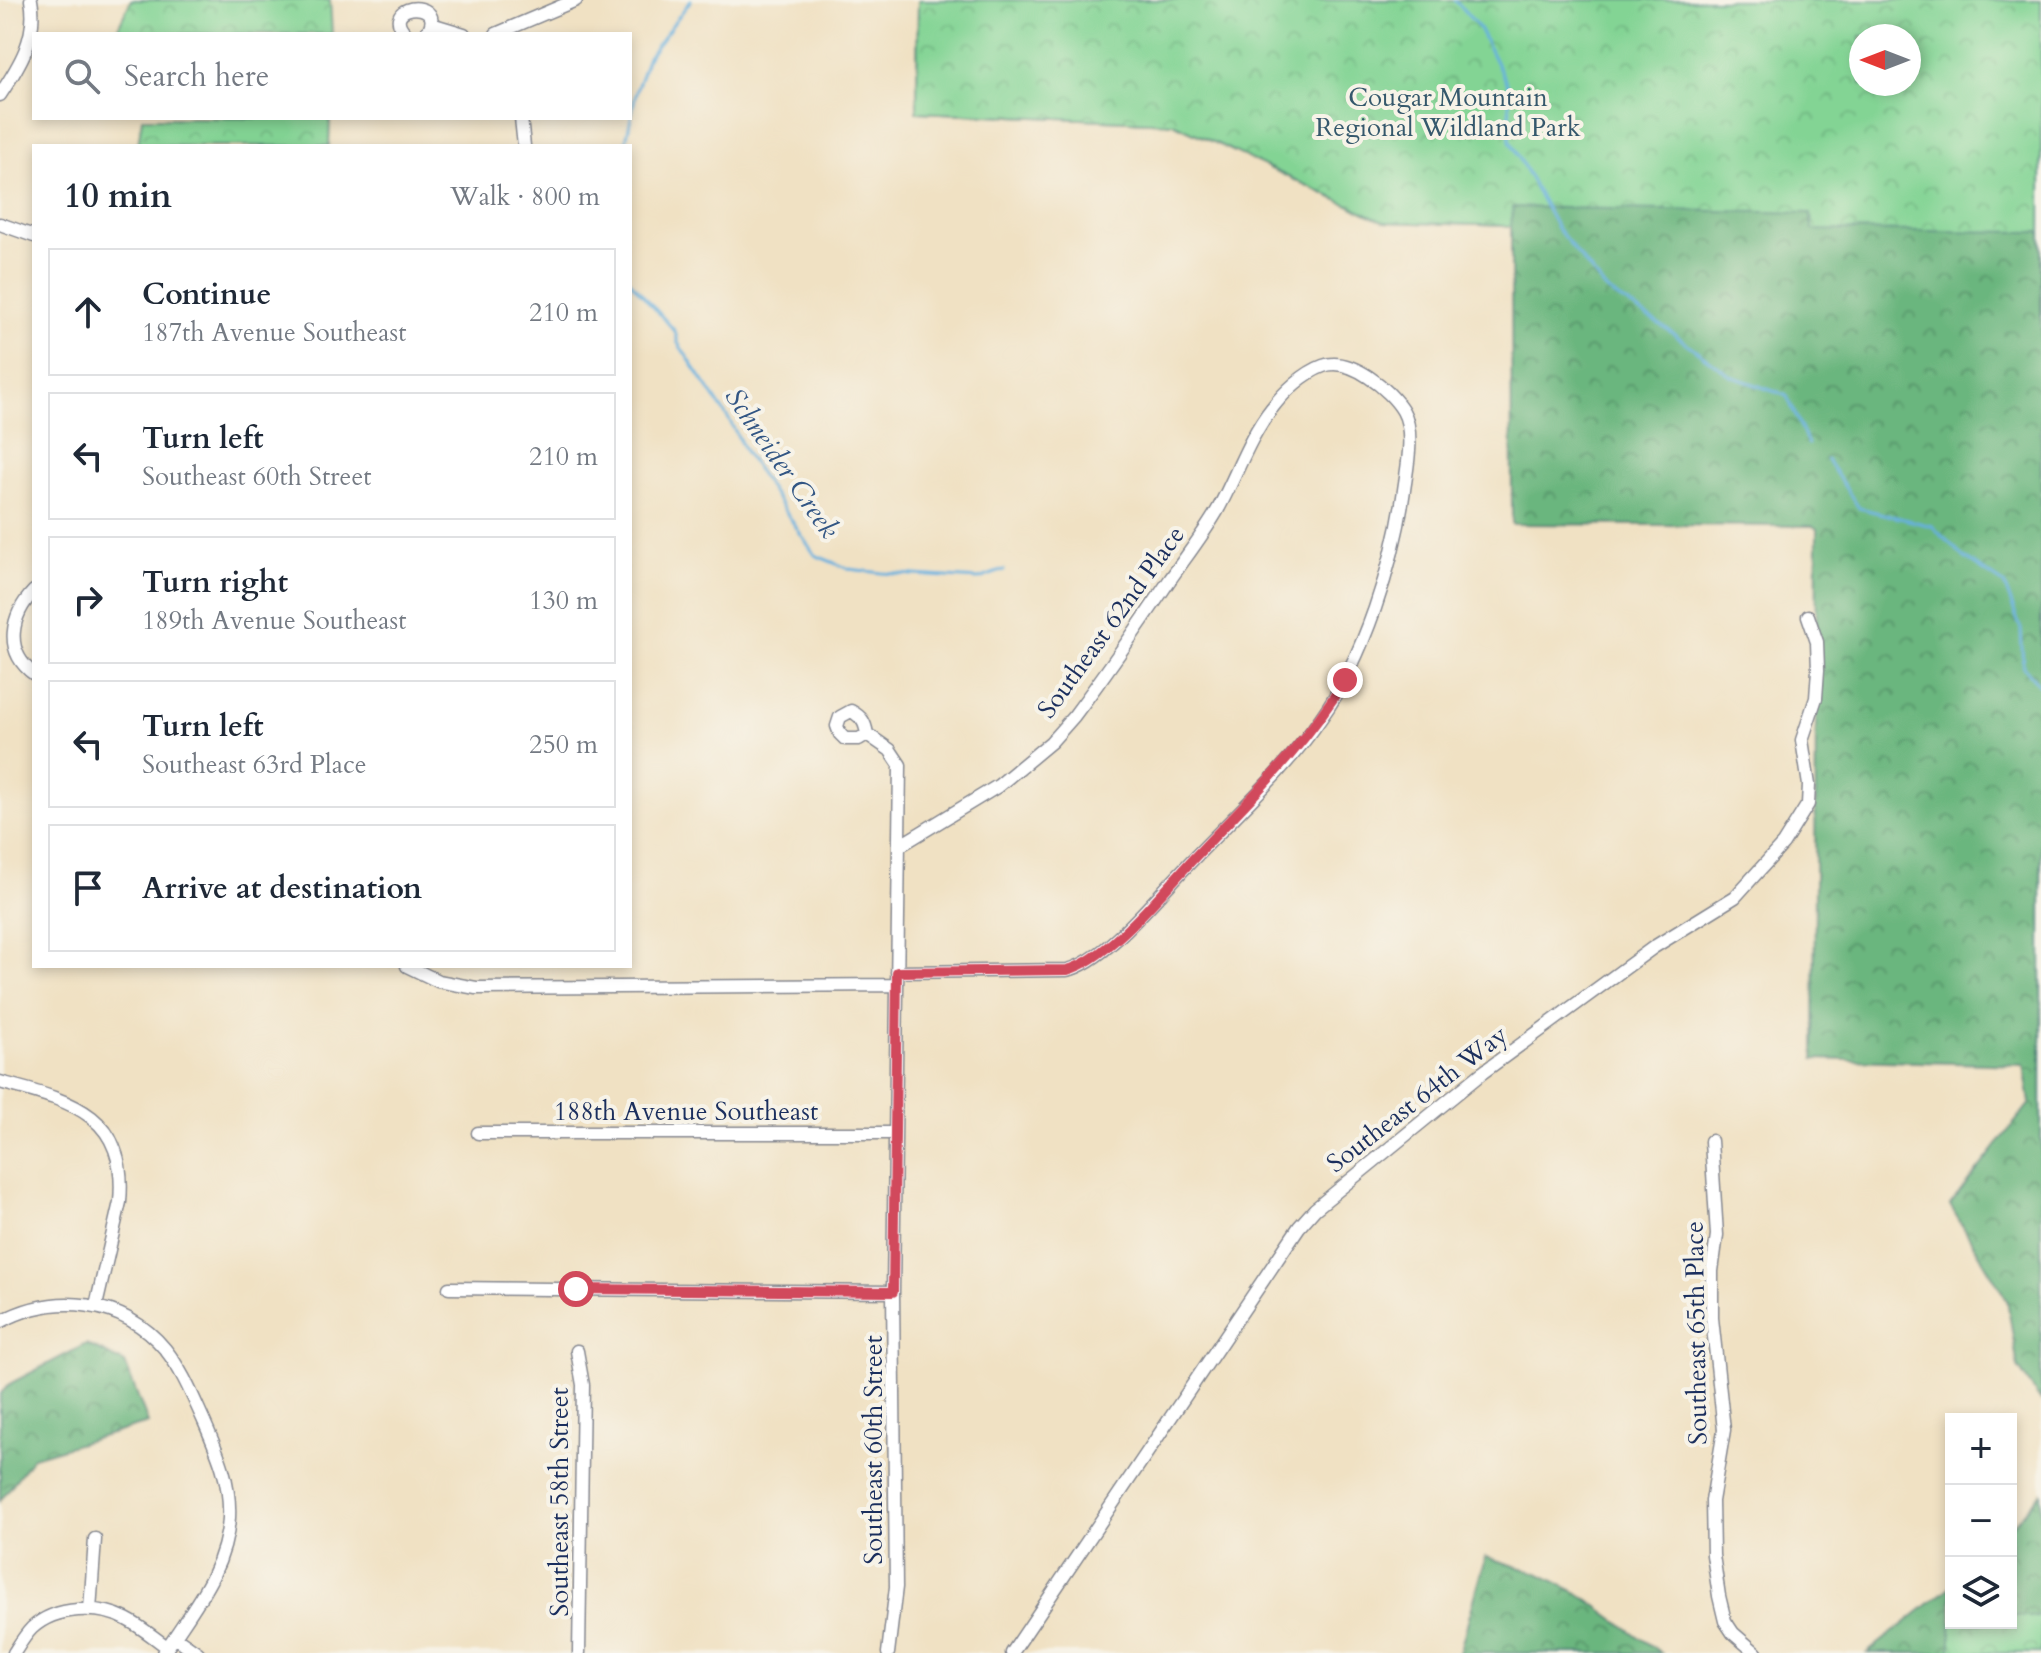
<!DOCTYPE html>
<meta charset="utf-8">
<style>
body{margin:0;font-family:Cardo,serif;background:#f6f6f7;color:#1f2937}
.controls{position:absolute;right:24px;bottom:24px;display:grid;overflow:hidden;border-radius:0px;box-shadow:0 4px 12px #0003}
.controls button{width:72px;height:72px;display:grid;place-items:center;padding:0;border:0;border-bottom:2px solid #e0e1e3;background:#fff;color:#1f2937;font:40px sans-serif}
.compass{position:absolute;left:1849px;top:24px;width:72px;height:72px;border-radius:50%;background:#fff;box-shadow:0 4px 12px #0003;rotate:270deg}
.stop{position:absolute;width:24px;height:24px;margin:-18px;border:6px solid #d1495b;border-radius:50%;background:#fff}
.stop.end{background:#d1495b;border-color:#fff;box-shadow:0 2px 8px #0008}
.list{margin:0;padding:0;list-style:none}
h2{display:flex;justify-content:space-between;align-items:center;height:104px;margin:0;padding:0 32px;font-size:34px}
h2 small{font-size:26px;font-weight:400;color:#747a83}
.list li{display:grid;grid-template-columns:52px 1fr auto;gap:24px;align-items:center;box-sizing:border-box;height:128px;margin:0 16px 16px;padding:0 16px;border:2px solid #e0e1e3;border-radius:0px}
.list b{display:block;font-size:30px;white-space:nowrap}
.list p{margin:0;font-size:26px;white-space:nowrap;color:#747a83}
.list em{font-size:26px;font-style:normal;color:#747a83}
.icon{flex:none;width:44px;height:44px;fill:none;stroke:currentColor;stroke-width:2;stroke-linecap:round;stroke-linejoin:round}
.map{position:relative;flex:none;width:2041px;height:1653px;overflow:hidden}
.search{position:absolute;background:#fff;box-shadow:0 4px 12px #0003;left:32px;top:32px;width:600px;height:88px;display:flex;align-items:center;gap:20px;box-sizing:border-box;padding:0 28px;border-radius:0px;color:#747a83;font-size:30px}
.panel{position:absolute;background:#fff;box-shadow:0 4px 12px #0003;left:32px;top:144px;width:600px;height:824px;border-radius:0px}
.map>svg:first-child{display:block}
.forest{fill:url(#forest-crowns);stroke:#42726e;stroke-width:2;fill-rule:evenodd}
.park{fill:url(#park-crowns);stroke:#4f8279;stroke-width:2;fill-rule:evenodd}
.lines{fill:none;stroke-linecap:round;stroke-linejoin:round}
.stream{stroke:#66b0de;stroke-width:3}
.minor-casing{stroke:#868890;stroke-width:15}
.minor{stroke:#fff;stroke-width:12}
.route{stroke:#d1495b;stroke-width:10}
.labels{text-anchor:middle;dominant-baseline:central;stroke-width:8;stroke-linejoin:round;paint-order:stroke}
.park-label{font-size:26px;fill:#35586c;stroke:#f7f3e8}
.street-label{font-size:26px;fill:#1b2f5e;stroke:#f7f3e8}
.water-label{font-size:28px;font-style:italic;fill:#325684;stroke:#f7f3e8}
</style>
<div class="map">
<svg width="2041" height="1653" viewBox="0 0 2041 1653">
<defs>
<pattern id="forest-crowns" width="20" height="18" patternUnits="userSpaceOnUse" patternTransform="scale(2)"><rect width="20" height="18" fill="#6ab67e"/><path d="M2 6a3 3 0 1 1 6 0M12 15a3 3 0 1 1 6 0" fill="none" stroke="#56946a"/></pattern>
<pattern id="park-crowns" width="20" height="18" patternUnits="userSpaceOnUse" patternTransform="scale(2)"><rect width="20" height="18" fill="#83d494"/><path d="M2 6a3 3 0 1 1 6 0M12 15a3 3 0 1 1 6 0" fill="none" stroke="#71b682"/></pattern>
</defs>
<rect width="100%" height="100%" fill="#f7f3e8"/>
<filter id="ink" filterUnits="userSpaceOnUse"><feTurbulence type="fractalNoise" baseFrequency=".0125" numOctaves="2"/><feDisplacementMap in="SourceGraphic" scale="16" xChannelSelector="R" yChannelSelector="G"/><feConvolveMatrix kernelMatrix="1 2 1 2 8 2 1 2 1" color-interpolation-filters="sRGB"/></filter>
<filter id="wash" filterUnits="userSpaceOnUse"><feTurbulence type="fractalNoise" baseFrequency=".006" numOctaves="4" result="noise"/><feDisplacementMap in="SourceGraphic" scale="32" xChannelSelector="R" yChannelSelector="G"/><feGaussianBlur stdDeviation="1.8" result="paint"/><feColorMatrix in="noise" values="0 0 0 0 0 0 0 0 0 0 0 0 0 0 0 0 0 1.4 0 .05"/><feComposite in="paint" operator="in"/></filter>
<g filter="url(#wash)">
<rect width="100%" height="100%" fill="#f0e1c3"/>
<path class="forest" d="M 918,0 L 2041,0 L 2041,1401 L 2018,1367 L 2007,1300 L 1950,1205 L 2030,1103 L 2024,1065 L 1814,1059 L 1817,529 L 1813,526 L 1512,524 L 1511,226 L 1385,222 L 1173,123 L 917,112 ZM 1861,36 L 1909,36 L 1909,84 L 1861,84 Z
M 86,1344 L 125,1363 L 148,1423 L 33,1457 L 0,1501 L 0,1394 L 11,1383 Z
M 2041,1493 L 2041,1653 L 1867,1653 L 1951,1586 L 1951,1623 L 2011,1623 L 2011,1527 Z
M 1486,1557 L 1538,1573 L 1580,1594 L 1661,1653 L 1459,1653 Z"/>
<path class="park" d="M 131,0 L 330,0 L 332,34 L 115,34 Z
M 918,0 L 2041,0 L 2041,232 L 1812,230 L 1811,213 L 1513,207 L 1511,226 L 1385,222 L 1173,123 L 917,112 ZM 1909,36 L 1909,84 L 1861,84 L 1861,36 Z
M 142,118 L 330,118 L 329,146 L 138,146 Z
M 2011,1616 L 2041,1616 L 2041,1653 L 1951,1653 L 1951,1623 L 2011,1623 Z"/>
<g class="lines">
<path class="stream" d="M 1455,0 L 1479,28 L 1509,88 L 1510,141 L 1557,228 L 1607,291 L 1667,329 L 1731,376 L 1787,396 L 1808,444
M 625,146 L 637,88 L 648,57 L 691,0
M 630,281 L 675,331 L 678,343 L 730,421 L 747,455 L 815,555 L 849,569 L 882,573 L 979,579 L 1004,570
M 1827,460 L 1859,508 L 1932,526 L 1965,558 L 2004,584 L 2021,629 L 2023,666 L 2041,687"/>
</g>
</g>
<g filter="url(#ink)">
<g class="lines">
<defs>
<path id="minor" d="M 431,24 L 464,34
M 406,34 C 382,9 425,0 431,17 C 433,24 430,29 425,34
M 496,34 L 576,0
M 0,95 C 19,66 38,37 31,0
M 521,118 L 524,146
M 0,224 L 34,236
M 34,591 C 11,615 3,651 34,674
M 867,734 L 859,739 L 845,739 L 840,734 L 837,726 L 840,717 L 851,711 C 862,717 865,722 867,734 L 890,750 L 900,765 L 893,1292 L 896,1587 L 888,1653
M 407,966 L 438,981 L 476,988 L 896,985
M 897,972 L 1067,970 C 1104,962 1154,900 1181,872 C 1228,821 1282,775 1321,718 C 1364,658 1394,562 1404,490 C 1407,468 1415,432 1403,411 C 1391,390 1350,356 1323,366 C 1304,373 1284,392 1272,408 C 1248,438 1236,477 1217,511 C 1203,535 1185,558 1169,581 C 1138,627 1107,672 1074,716 L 1051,742 L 998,786 L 901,845
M 0,1082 C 70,1101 128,1113 120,1202 L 96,1306
M 478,1133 L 894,1133
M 1711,1141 L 1717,1235 L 1712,1271 L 1712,1318 L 1724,1430 L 1712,1501 L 1713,1555 L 1719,1596 L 1725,1621 L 1733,1633 L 1756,1653
M 449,1288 L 893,1292
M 0,1322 C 55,1292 123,1299 165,1349 C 182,1370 192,1395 203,1419 C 217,1451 231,1481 229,1518 C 226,1571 191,1610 164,1653
M 577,1351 L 583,1385 L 579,1653
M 90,1610 L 95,1539
M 175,1637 L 198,1653
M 14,1653 C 19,1645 25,1635 32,1628 C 56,1606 99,1605 126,1619 C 142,1627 154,1638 167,1647
M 1012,1653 L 1299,1227 L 1315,1209 L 1482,1073 L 1654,947 L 1735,897 L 1783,844 L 1808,804 L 1809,785 L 1802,740 L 1816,698 L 1818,670 L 1817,642 L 1808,616"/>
</defs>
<use href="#minor" class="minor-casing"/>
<use href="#minor" class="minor"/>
</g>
</g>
<g class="lines" filter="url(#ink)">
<path class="route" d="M 576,1289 L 893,1292 L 897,972 L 1067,970 C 1107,961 1165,889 1194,858 C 1250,798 1301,751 1345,680"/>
</g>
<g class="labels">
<g class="park-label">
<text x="1448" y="97">Cougar Mountain<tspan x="1448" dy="30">Regional Wildland Park</tspan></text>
</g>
<g class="street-label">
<text transform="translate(1111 622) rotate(-54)">Southeast 62nd Place</text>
<text transform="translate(1417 1099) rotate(-38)">Southeast 64th Way</text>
<text x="686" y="1111">188th Avenue Southeast</text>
<text transform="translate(1696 1333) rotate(-91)">Southeast 65th Place</text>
<text transform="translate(873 1450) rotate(-90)">Southeast 60th Street</text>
<text transform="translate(559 1502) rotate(-90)">Southeast 58th Street</text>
</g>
<g class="water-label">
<text transform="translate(782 463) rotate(55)">Schneider Creek</text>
</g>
</g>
</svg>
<div class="controls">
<button>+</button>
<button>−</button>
<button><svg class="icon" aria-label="layers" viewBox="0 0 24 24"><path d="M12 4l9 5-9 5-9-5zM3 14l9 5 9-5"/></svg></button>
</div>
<svg class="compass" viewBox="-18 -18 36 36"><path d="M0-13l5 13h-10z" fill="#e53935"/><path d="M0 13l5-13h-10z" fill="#747a83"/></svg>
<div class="stop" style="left:576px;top:1289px"></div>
<div class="stop end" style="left:1345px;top:680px"></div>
<div class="search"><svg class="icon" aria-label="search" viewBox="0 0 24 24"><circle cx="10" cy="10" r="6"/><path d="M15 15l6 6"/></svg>Search here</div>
<section class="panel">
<h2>10 min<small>Walk · 800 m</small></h2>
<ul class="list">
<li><svg class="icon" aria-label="ahead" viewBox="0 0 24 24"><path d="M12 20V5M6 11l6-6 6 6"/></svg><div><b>Continue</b><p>187th Avenue Southeast</p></div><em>210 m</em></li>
<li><svg class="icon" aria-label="left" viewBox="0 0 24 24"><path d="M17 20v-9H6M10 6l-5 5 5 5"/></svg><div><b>Turn left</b><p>Southeast 60th Street</p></div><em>210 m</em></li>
<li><svg class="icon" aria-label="right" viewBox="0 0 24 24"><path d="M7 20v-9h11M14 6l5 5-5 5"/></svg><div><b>Turn right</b><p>189th Avenue Southeast</p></div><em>130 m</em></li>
<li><svg class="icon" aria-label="left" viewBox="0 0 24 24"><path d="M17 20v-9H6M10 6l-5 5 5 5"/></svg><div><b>Turn left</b><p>Southeast 63rd Place</p></div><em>250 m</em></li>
<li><svg class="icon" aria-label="arrive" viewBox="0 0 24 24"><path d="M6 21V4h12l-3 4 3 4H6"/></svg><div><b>Arrive at destination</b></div></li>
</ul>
</section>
</div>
